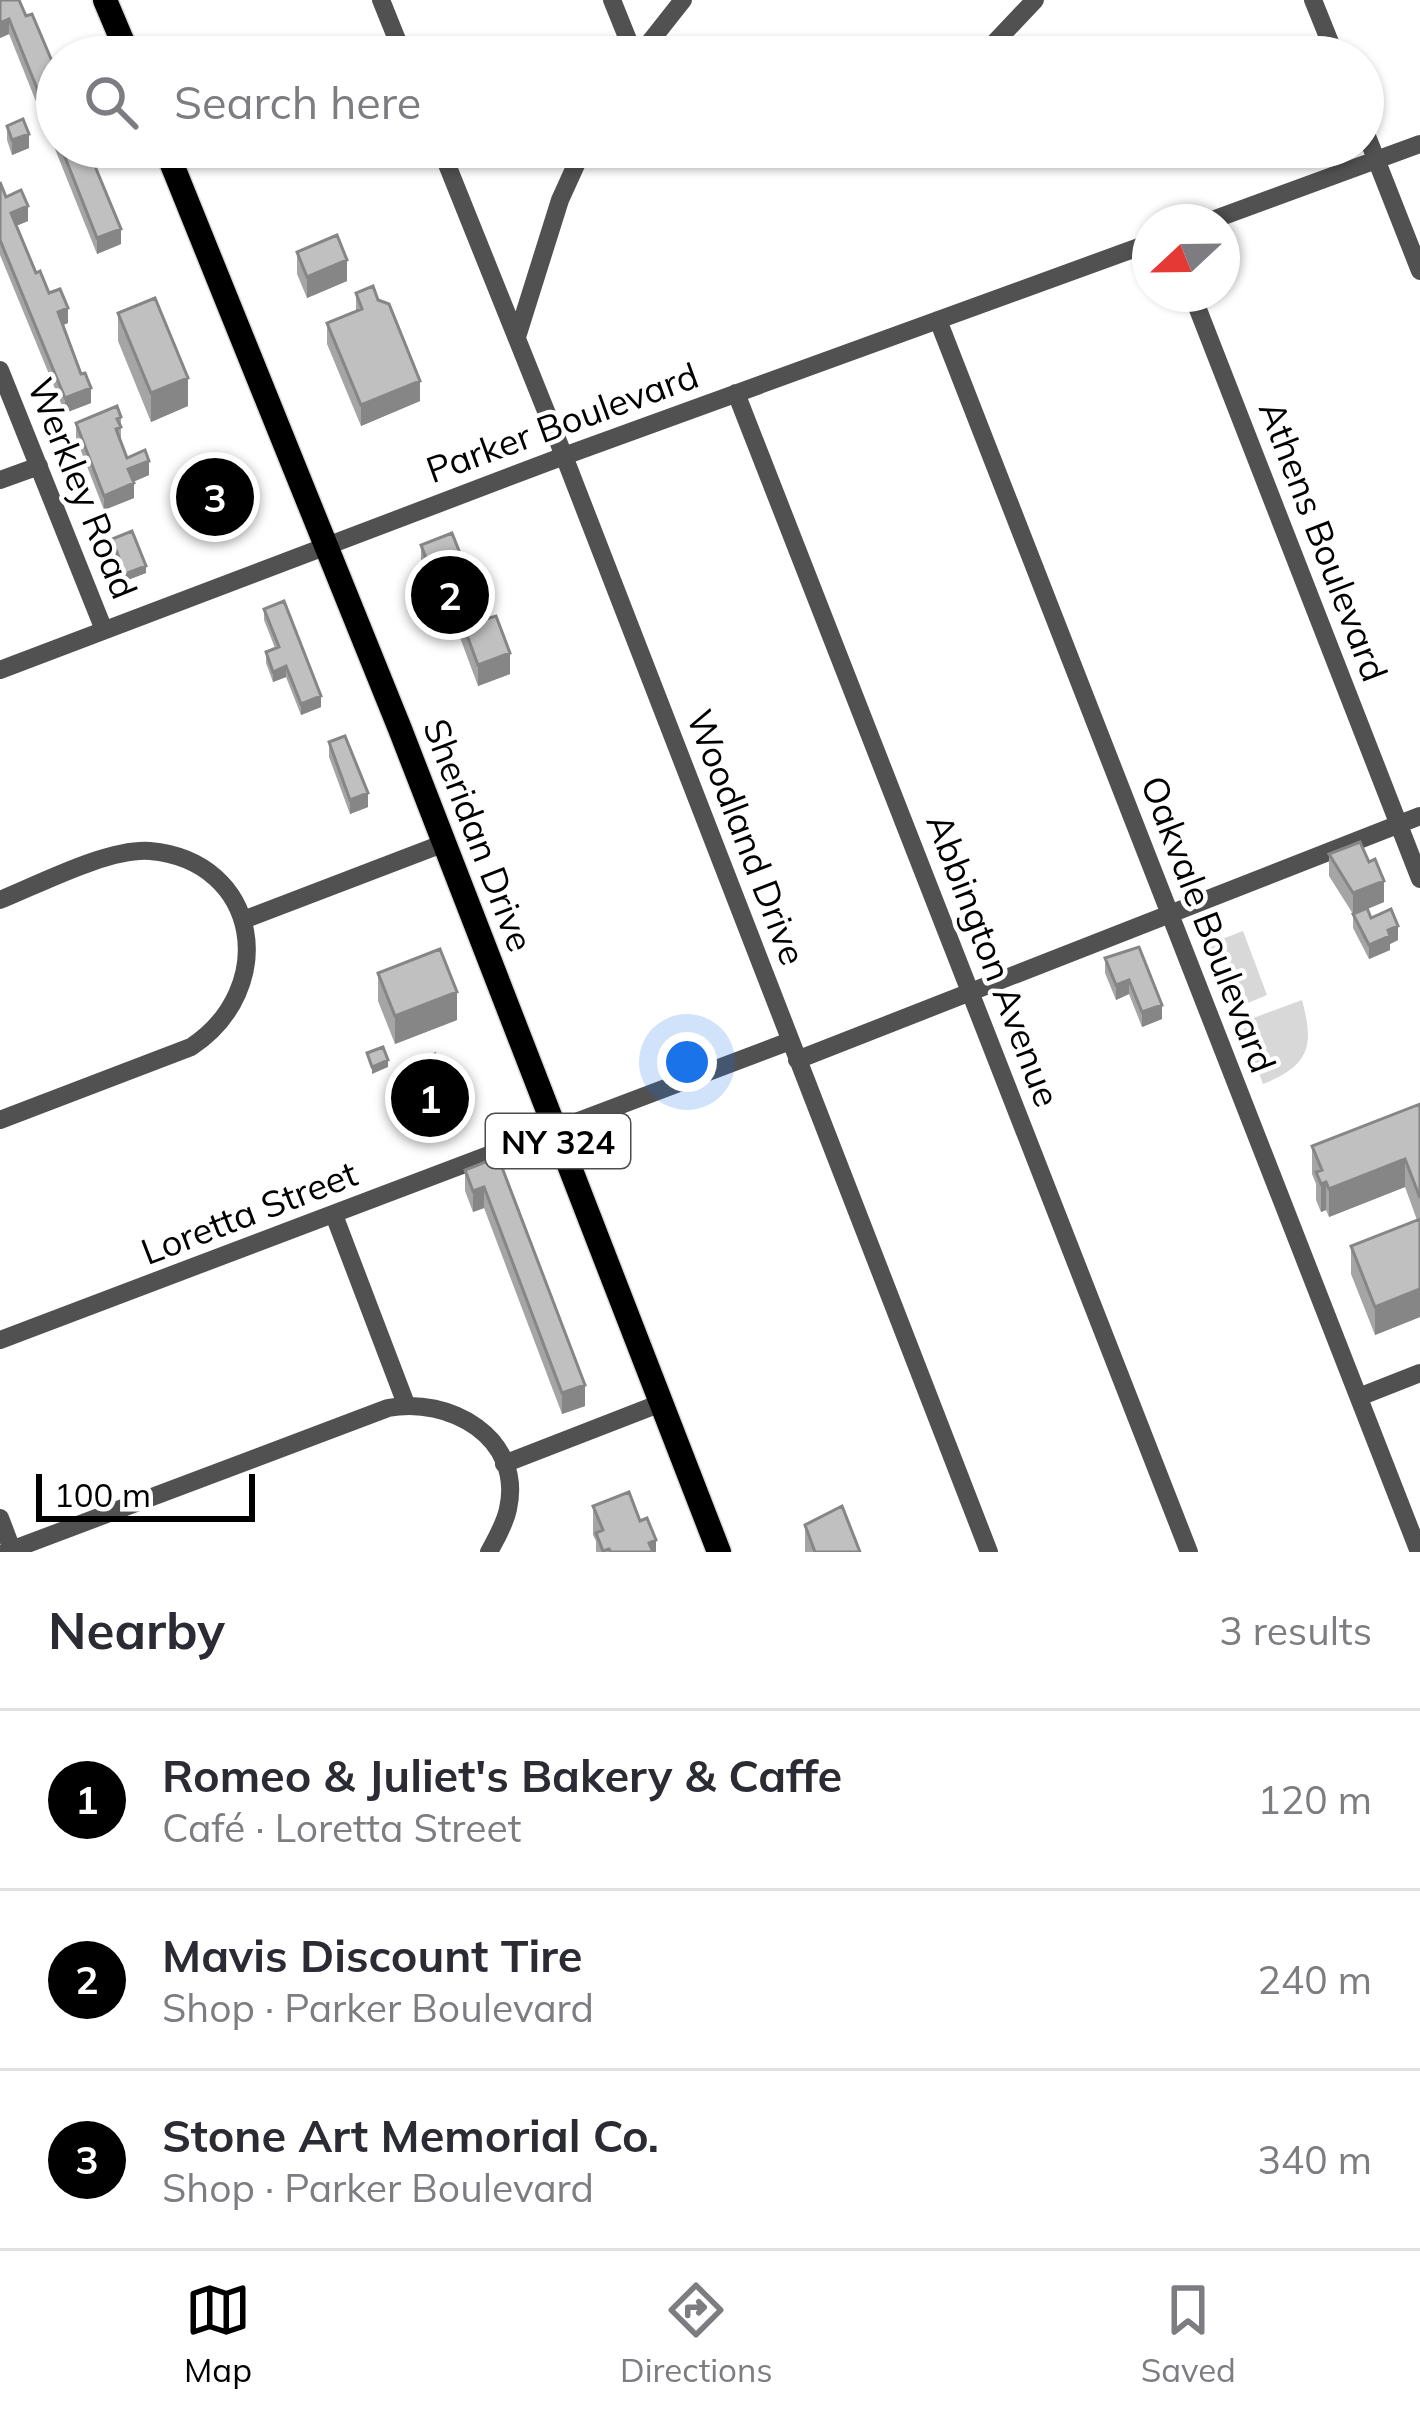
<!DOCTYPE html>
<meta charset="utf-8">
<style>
body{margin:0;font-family:Mulish,sans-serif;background:#f2f2f3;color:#2b2b33}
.compass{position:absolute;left:1132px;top:204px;width:108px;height:108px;border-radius:50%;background:#fff;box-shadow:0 3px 9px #0004;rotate:248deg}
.scale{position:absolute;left:36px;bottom:30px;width:219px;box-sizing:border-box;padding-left:12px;border:6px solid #000;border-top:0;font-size:33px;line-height:42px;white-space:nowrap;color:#000;-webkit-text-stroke:9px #fff;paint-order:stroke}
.you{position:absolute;left:687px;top:1062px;width:42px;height:42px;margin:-30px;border:9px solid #fff;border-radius:50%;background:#1a73e8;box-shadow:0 0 0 18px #1a73e833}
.badge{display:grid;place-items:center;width:78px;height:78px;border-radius:50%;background:#000;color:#fff;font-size:39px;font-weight:700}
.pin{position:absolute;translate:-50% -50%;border:6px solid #fff;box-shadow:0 3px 12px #0006}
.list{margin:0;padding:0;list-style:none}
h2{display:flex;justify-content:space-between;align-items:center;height:156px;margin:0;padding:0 48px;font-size:51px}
h2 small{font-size:39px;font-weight:400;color:#7c7c81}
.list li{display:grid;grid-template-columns:78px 1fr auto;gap:36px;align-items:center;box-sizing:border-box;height:180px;padding:0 48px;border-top:3px solid #e1e1e2}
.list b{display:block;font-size:45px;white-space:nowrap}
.list p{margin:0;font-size:39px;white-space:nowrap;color:#7c7c81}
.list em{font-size:39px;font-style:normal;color:#7c7c81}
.icon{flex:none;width:66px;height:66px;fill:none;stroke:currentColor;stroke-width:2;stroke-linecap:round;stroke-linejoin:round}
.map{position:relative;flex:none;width:1420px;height:1552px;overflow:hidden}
.search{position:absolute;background:#fff;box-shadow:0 3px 9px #0004;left:36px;right:36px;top:36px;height:132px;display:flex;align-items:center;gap:30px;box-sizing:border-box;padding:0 42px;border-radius:66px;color:#7c7c81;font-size:45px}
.sheet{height:696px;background:#fff}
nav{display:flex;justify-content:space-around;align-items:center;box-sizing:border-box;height:168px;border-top:3px solid #e1e1e2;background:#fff;font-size:33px;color:#7c7c81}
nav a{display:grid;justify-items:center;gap:6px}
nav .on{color:#000}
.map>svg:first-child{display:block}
.green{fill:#d8d8d8}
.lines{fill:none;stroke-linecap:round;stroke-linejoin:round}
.major-casing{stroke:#dbdbdb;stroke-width:27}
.minor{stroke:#515151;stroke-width:18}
.major{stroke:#000;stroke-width:24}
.wall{fill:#a5a5a5}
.shaded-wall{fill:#868686}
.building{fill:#c0c0c0;stroke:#868686;stroke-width:3}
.labels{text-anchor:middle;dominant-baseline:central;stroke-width:9;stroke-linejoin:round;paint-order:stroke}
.shield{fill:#fff;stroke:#4c4c4c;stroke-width:3}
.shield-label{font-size:33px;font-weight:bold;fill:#000}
.street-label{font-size:36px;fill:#000;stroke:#fff}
</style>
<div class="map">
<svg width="1420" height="1552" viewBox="0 0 1420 1552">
<rect width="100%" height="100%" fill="#fff"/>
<path class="green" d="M 1243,931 L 1267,995 L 1236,1008 L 1209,944 Z
M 1302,1000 C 1314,1045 1311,1065 1263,1084 L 1243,1031 L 1248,1020 Z"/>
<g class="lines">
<defs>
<path id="major" d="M 105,0 L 129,57
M 165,147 L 400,729 L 719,1552"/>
</defs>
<use href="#major" class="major-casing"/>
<path class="minor" d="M 381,0 L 404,57
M 612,0 L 635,57
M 1313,0 L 1336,57
M 638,57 L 683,0
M 981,57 L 1035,0
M 1363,126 L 1420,271
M 440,147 L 564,456 L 989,1552
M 1207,222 L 1420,144
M 1192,294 L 1420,879
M 938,320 L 1419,1552
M 517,337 L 560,200 L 584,147
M 0,370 L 104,630
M 736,393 L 1189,1552
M 0,480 L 39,466
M 0,670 L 564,456 L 1150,243
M 0,900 C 40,884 108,848 150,851 C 261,861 279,989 191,1047 L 0,1120
M 243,920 L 442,844
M 797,1060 L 1420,816
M 334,1215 L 406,1404
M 0,1340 L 790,1041
M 1359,1397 L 1420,1373
M 504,1464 L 661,1403
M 0,1518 L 13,1552
M 6,1552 L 388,1408 C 448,1396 524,1437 508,1509 C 505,1524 496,1539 489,1552"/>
<use href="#major" class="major"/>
</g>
<path class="wall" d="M 0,0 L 26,16 L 57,73 L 57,147 L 87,147 L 121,244 L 97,254 L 9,34 L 0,38 Z
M 7,126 L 29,148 L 12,155 L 7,140 Z
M 0,182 L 4,194 L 28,221 L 16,226 L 36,273 L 68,323 L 63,325 L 91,403 L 65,413 L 0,255 Z
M 297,252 L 347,281 L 307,298 L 297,274 Z
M 356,293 L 420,401 L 361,426 L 327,344 L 327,323 L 356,312 Z
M 118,313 L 188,406 L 151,422 L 118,341 Z
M 121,417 L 121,441 L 127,458 L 149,475 L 133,482 L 134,498 L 104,510 L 76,438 L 76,423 Z
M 197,469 L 232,511 L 212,519 L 197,483 Z
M 112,539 L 146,573 L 125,581 L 112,546 Z
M 421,545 L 486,619 L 510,674 L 478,686 L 458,632 L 448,636 L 421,567 Z
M 264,609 L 321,707 L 301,715 L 286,677 L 273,682 L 266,663 L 266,652 L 275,648 L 264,620 Z
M 329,742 L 368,807 L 350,814 L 329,757 Z
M 1329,854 L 1384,902 L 1367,909 L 1371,918 L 1398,940 L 1390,944 L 1390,950 L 1369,959 L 1353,928 L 1353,914 L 1329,876 Z
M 1139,947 L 1162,1019 L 1142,1027 L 1129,994 L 1116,1000 L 1105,973 L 1105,958 Z
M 378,973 L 457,1020 L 395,1044 L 378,1001 Z
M 411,1064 L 450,1112 L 425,1122 L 411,1085 Z
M 1420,1104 L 1420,1317 L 1375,1335 L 1351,1274 L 1351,1246 L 1417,1220 L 1405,1187 L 1329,1217 L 1326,1210 L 1321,1212 L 1316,1200 L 1316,1184 L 1312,1174 L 1312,1146 Z
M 498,1157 L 585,1406 L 562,1414 L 484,1208 L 473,1212 L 465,1191 L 465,1170 Z
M 593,1506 L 656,1552 L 596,1552 L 596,1541 L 593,1535 Z
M 805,1525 L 860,1552 L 805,1552 Z"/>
<path class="shaded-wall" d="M 9,19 L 9,34 L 0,38 L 0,23 Z
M 29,134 L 29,148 L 12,155 L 12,140 Z
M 28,206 L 28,221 L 11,228 L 11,213 Z
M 121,229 L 121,244 L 97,254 L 97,238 Z
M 347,260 L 347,281 L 307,298 L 307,277 Z
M 68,308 L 68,323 L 58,327 L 58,312 Z
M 188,378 L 188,406 L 151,422 L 151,393 Z
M 420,381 L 420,401 L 361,426 L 361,405 Z
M 91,388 L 91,403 L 65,413 L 65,398 Z
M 149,461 L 149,475 L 128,484 L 128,469 Z
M 134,483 L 134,498 L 104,510 L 104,496 Z
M 232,496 L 232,511 L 212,519 L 212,505 Z
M 146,566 L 146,573 L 125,581 L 125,574 Z
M 458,611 L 458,632 L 448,636 L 448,615 Z
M 510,653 L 510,674 L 478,686 L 478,665 Z
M 286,666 L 286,677 L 273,682 L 273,672 Z
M 321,696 L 321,707 L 301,715 L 301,704 Z
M 368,793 L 368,807 L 350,814 L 350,800 Z
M 1384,881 L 1384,902 L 1353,915 L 1353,893 Z
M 1398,926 L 1398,940 L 1390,944 L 1390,950 L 1369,959 L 1369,945 L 1388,930 Z
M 1129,980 L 1129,994 L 1116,1000 L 1116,985 Z
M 457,992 L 457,1020 L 395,1044 L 395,1016 Z
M 1162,1005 L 1162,1019 L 1142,1027 L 1142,1012 Z
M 388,1060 L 388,1067 L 372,1074 L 372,1067 Z
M 450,1091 L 450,1112 L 425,1122 L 425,1100 Z
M 1405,1159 L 1405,1187 L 1329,1217 L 1329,1189 Z
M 1326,1182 L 1326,1210 L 1321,1212 L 1321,1184 Z
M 484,1187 L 484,1208 L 473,1212 L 473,1191 Z
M 1420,1289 L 1420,1317 L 1375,1335 L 1375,1307 Z
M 585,1385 L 585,1406 L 562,1414 L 562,1393 Z
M 656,1540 L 656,1552 L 649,1552 L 649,1543 Z"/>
<path class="building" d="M 0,0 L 19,0 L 26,16 L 32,14 L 57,73 L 57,138 L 9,19 L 0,23 Z
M 23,119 L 29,134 L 12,140 L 7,126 Z
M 61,147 L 87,147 L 121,229 L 97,238 Z
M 0,182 L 6,197 L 21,190 L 28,206 L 11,213 L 36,273 L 40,271 L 49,293 L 60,289 L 68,308 L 58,312 L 81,374 L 85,373 L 91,388 L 65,398 L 0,240 Z
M 337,235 L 347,260 L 307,277 L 297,252 Z
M 373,286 L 378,300 L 389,304 L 420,381 L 361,405 L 327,323 L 362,309 L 356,293 Z
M 155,298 L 188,378 L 151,393 L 118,313 Z
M 117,406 L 121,417 L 117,419 L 121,427 L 116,429 L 127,458 L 145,450 L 149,461 L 128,469 L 134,483 L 104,496 L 76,423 Z
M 217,461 L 232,496 L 212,505 L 197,469 Z
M 132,531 L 146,566 L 125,574 L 112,539 Z
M 452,533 L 486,619 L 496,616 L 510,653 L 478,665 L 458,611 L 448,615 L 421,545 Z
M 284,601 L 321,696 L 301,704 L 286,666 L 273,672 L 266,652 L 279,647 L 264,609 Z
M 345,736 L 368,793 L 350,800 L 329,742 Z
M 1360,842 L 1369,862 L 1375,859 L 1384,881 L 1353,893 L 1329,854 Z
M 1367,908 L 1371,918 L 1391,909 L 1398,926 L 1388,930 L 1390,936 L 1369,945 L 1353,914 Z
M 1139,947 L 1162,1005 L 1142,1012 L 1129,980 L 1116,985 L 1105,958 Z
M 440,949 L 457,992 L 395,1016 L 378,973 Z
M 383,1047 L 388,1060 L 372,1067 L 367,1053 Z
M 435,1054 L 450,1091 L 425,1100 L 411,1064 Z
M 1420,1104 L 1420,1198 L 1405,1159 L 1329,1189 L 1326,1182 L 1321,1184 L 1316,1172 L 1322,1170 L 1312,1146 Z
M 498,1157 L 585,1385 L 562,1393 L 484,1187 L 473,1191 L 465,1170 Z
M 1420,1219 L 1420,1289 L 1375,1307 L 1351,1246 Z
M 629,1492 L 640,1521 L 647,1518 L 656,1540 L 649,1543 L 653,1552 L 611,1552 L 609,1549 L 603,1551 L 596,1533 L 603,1530 L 593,1506 Z
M 842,1506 L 860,1552 L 815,1552 L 805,1525 Z"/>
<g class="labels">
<rect class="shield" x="486" y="1114" width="144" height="54" rx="9"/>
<g class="shield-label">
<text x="558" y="1141">NY 324</text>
</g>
<g class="street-label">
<text transform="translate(562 422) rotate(-20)">Parker Boulevard</text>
<text transform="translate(83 488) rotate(68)">Werkley Road</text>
<text transform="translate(1324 541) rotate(69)">Athens Boulevard</text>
<text transform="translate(479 835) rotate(69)">Sheridan Drive</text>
<text transform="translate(747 837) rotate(69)">Woodland Drive</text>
<text transform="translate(1209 924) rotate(69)">Oakvale Boulevard</text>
<text transform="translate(994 960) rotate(69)">Abbington Avenue</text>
<text transform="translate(249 1212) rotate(-21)">Loretta Street</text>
</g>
</g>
</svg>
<svg class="compass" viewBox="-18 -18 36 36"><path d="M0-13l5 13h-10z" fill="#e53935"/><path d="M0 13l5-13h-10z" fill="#7c7c81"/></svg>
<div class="scale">100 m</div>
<div class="you"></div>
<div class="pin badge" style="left:430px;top:1098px">1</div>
<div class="pin badge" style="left:450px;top:595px">2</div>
<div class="pin badge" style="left:215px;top:497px">3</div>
<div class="search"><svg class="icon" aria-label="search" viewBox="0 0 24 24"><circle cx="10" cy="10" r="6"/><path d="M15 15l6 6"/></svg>Search here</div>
</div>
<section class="sheet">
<h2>Nearby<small>3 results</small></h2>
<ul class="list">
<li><span class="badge">1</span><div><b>Romeo &amp; Juliet's Bakery &amp; Caffe</b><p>Café · Loretta Street</p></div><em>120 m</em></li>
<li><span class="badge">2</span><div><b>Mavis Discount Tire</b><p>Shop · Parker Boulevard</p></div><em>240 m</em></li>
<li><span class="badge">3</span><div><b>Stone Art Memorial Co.</b><p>Shop · Parker Boulevard</p></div><em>340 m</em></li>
</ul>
</section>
<nav>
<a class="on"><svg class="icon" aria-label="map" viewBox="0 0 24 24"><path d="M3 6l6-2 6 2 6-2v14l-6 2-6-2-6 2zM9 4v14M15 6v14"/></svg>Map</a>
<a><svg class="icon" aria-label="directions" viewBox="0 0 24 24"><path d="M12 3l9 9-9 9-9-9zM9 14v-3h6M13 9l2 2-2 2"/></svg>Directions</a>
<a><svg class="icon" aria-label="saved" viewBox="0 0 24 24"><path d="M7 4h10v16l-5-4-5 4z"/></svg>Saved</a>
</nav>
